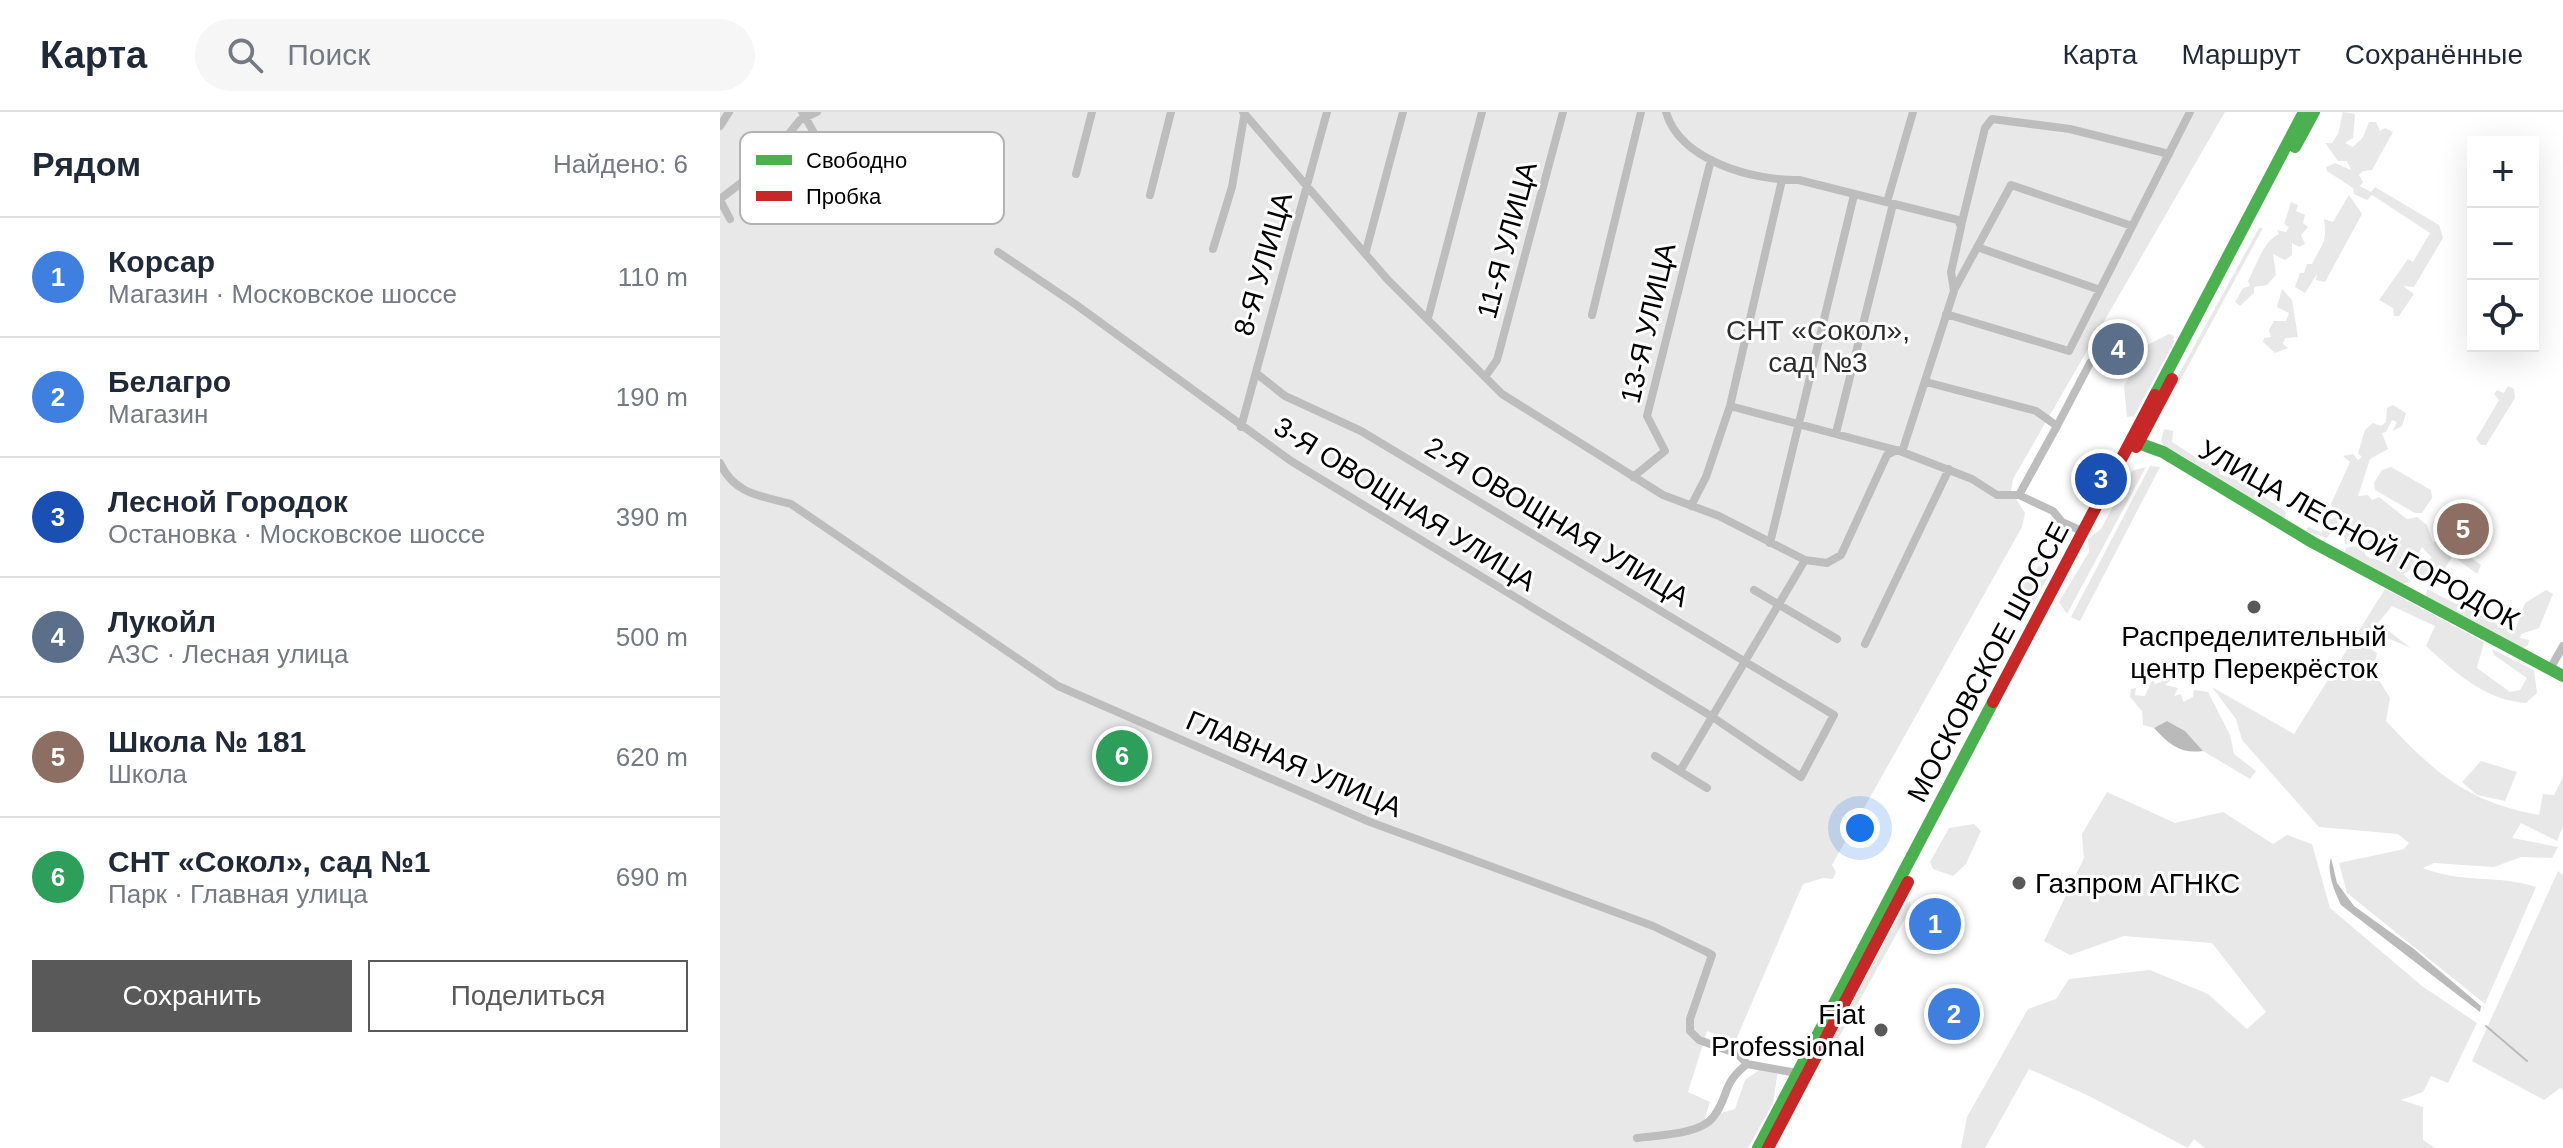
<!DOCTYPE html>
<html lang="ru">
<meta charset="utf-8">
<style>
body{margin:0;font-family:Helvetica,sans-serif;background:#f6f6f7;color:#1f2937}
.controls{position:absolute;right:24px;top:24px;display:grid;overflow:hidden;border-radius:0px;box-shadow:0 8px 32px #0002}
.controls button{width:72px;height:72px;display:grid;place-items:center;padding:0;border:0;border-bottom:2px solid #e0e1e3;background:#fff;color:#1f2937;font:40px sans-serif}
.you{position:absolute;left:1140px;top:716px;width:28px;height:28px;margin:-20px;border:6px solid #fff;border-radius:50%;background:#1a73e8;box-shadow:0 0 0 12px #1a73e833}
.badge{display:grid;place-items:center;width:52px;height:52px;border-radius:50%;background:#595959;color:#fff;font-size:26px;font-weight:700}
.pin{position:absolute;translate:-50% -50%;border:4px solid #fff;box-shadow:0 2px 8px #0006}
.list{margin:0;padding:0;list-style:none}
h2{display:flex;justify-content:space-between;align-items:center;height:104px;margin:0;padding:0 32px;font-size:34px}
h2 small{font-size:26px;font-weight:400;color:#747a83}
.list li{display:grid;grid-template-columns:52px 1fr auto;gap:24px;align-items:center;box-sizing:border-box;height:120px;padding:0 32px;border-top:2px solid #e0e1e3}
.list b{display:block;font-size:30px;white-space:nowrap}
.list p{margin:0;font-size:26px;white-space:nowrap;color:#747a83}
.list em{font-size:26px;font-style:normal;color:#747a83}
.actions{display:flex;gap:16px;padding:24px 32px}
.actions a{flex:1;padding:18px 0;border:2px solid #595959;border-radius:0px;text-align:center;font-size:28px;color:#595959}
.actions .main{background:#595959;color:#fff}
.icon{flex:none;width:44px;height:44px;fill:none;stroke:currentColor;stroke-width:2;stroke-linecap:round;stroke-linejoin:round}
.map{position:relative;flex:none;width:1843px;height:1036px;overflow:hidden}
header{display:flex;align-items:center;gap:48px;box-sizing:border-box;height:112px;padding:0 40px;background:#fff;border-bottom:2px solid #e0e1e3}
header strong{font-size:38px}
nav{display:flex;gap:44px;margin-inline-start:auto;font-size:28px}
.search{width:560px;height:72px;background:#f6f6f7;display:flex;align-items:center;gap:20px;box-sizing:border-box;padding:0 28px;border-radius:44px;color:#747a83;font-size:30px}
main{display:flex}
aside{flex:1;background:#fff}
.map>svg:first-child{display:block}
.green{fill:#e8e8e8}
.water{fill:#bababa}
.lines{fill:none;stroke-linecap:round;stroke-linejoin:round}
.stream{stroke:#bababa;stroke-width:2}
.street{stroke:#bdbdbd;stroke-width:8}
.fast{stroke:#4caf50;stroke-width:12}
.jam{stroke:#c62828;stroke-width:12}
.poi-dot{fill:#595959;stroke:#fff;stroke-width:3}
.labels{text-anchor:middle;dominant-baseline:central;stroke-width:6;stroke-linejoin:round;paint-order:stroke}
.street-label{font-size:28px;fill:#000;stroke:#fff}
.park-label{font-size:28px;fill:#2c2c2c;stroke:#fff}
.poi-label{font-size:28px;fill:#000;stroke:#fff}
.key{fill:#fff;stroke:#b2b2b2;stroke-width:2}
.key-label{font-size:22px;fill:#000}
</style>
<header>
<strong>Карта</strong>
<div class="search"><svg class="icon" aria-label="search" viewBox="0 0 24 24"><circle cx="10" cy="10" r="6"/><path d="M15 15l6 6"/></svg>Поиск</div>
<nav><a>Карта</a><a>Маршрут</a><a>Сохранённые</a></nav>
</header>
<main>
<aside>
<h2>Рядом<small>Найдено: 6</small></h2>
<ul class="list">
<li><span class="badge" style="background:#3f7fe0">1</span><div><b>Корсар</b><p>Магазин · Московское шоссе</p></div><em>110 m</em></li>
<li><span class="badge" style="background:#3f7fe0">2</span><div><b>Белагро</b><p>Магазин</p></div><em>190 m</em></li>
<li><span class="badge" style="background:#1a4fb4">3</span><div><b>Лесной Городок</b><p>Остановка · Московское шоссе</p></div><em>390 m</em></li>
<li><span class="badge" style="background:#5c6f8a">4</span><div><b>Лукойл</b><p>АЗС · Лесная улица</p></div><em>500 m</em></li>
<li><span class="badge" style="background:#8d6e63">5</span><div><b>Школа № 181</b><p>Школа</p></div><em>620 m</em></li>
<li><span class="badge" style="background:#2e9e5b">6</span><div><b>СНТ «Сокол», сад №1</b><p>Парк · Главная улица</p></div><em>690 m</em></li>
</ul>
<div class="actions"><a class="main">Сохранить</a><a>Поделиться</a></div>
</aside>
<div class="map">
<svg width="1843" height="1036" viewBox="0 0 1843 1036">
<rect width="100%" height="100%" fill="#fff"/>
<path class="green" d="M 0,0 L 1505,0 L 1293,367 L 1291,379 L 1305,401 L 1302,415 L 1112,753 L 1116,760 L 1113,767 L 1103,766 L 1083,772 L 1015,930 L 987,919 L 968,980 L 990,990 L 981,1019 L 1001,1001 L 1015,997 L 1025,968 L 1042,956 L 1058,959 L 1053,991 L 1028,1036 L 0,1036 Z
M 1623,0 L 1635,2 L 1633,26 L 1625,31 L 1633,35 L 1643,25 L 1649,10 L 1656,10 L 1660,19 L 1665,16 L 1673,20 L 1652,58 L 1643,59 L 1639,63 L 1643,70 L 1640,74 L 1651,80 L 1655,75 L 1719,113 L 1723,126 L 1694,175 L 1683,174 L 1694,182 L 1679,204 L 1674,204 L 1673,196 L 1659,188 L 1688,147 L 1693,150 L 1710,121 L 1652,83 L 1647,88 L 1634,82 L 1633,76 L 1607,59 L 1606,55 L 1615,51 L 1631,58 L 1627,49 L 1618,49 L 1605,31 L 1612,31 L 1618,22 Z
M 1629,83 L 1642,102 L 1605,170 L 1596,168 L 1597,162 L 1585,181 L 1575,175 L 1580,161 L 1584,161 L 1587,152 L 1592,152 C 1603,130 1607,131 1604,107 L 1613,110 Z
M 1571,90 L 1578,93 L 1576,99 L 1585,103 L 1583,111 L 1588,115 L 1581,123 L 1585,132 L 1579,135 L 1572,131 L 1572,143 L 1565,148 L 1553,142 L 1556,163 L 1547,173 L 1534,175 L 1534,181 L 1520,194 L 1515,190 L 1523,176 L 1530,174 L 1528,169 C 1536,154 1544,128 1559,122 L 1557,118 L 1566,120 L 1569,115 L 1564,112 Z
M 1539,116 L 1543,116 L 1456,276 L 1454,271 Z
M 1562,177 L 1572,188 L 1578,225 L 1565,226 L 1563,232 L 1568,236 L 1555,241 L 1543,230 L 1544,226 L 1551,225 L 1549,218 L 1554,209 L 1566,209 L 1569,201 L 1557,195 Z
M 1449,222 L 1454,224 L 1453,232 L 1414,304 L 1407,305 L 1404,274 L 1425,234 Z
M 1788,274 L 1794,277 L 1795,286 L 1766,333 L 1761,333 L 1756,327 L 1779,288 L 1774,282 L 1777,278 L 1784,281 Z
M 1673,293 L 1686,301 L 1682,314 L 1673,319 L 1677,310 L 1672,308 L 1666,320 L 1662,321 L 1668,337 L 1650,347 L 1638,384 L 1648,383 L 1652,388 L 1659,385 L 1687,407 L 1697,405 L 1707,413 L 1713,431 L 1731,412 L 1736,398 L 1742,396 L 1749,400 L 1750,408 L 1741,430 L 1744,435 L 1739,437 L 1761,453 L 1757,462 L 1733,444 L 1717,468 L 1701,468 L 1697,461 L 1704,449 L 1712,446 L 1702,435 L 1690,458 L 1683,462 L 1691,470 L 1681,472 L 1624,441 L 1626,436 L 1642,433 L 1646,444 L 1669,452 L 1675,439 L 1672,435 L 1656,438 L 1647,430 L 1656,423 L 1650,421 L 1637,430 L 1625,432 L 1623,415 L 1629,405 L 1625,401 L 1607,426 L 1585,419 L 1589,415 L 1602,421 L 1605,410 L 1617,404 L 1611,392 L 1630,350 L 1623,344 L 1633,342 L 1638,348 L 1642,345 L 1638,341 L 1645,318 L 1653,311 L 1661,314 L 1666,310 L 1667,296 Z
M 1444,317 L 1453,319 L 1452,330 L 1486,352 L 1490,349 L 1498,354 L 1500,362 L 1522,370 L 1566,400 L 1565,408 L 1551,407 L 1542,392 L 1519,384 L 1472,357 L 1470,348 L 1445,335 L 1441,329 Z
M 1430,354 L 1440,355 L 1360,509 L 1351,505 Z
M 1426,355 L 1347,502 L 1339,490 L 1369,440 L 1368,427 L 1381,417 L 1412,359 Z
M 1671,355 L 1711,378 L 1712,386 L 1702,401 L 1695,401 L 1655,378 L 1654,371 L 1662,358 Z
M 1319,454 L 1331,459 L 1311,496 L 1302,493 L 1299,489 L 1305,471 Z
M 1665,477 L 1764,530 L 1757,556 L 1790,580 L 1800,578 L 1807,566 L 1774,543 L 1772,537 L 1814,558 L 1817,581 L 1806,591 C 1767,589 1734,560 1706,534 L 1715,514 L 1672,494 L 1658,511 L 1691,536 L 1653,520 L 1641,531 L 1657,541 L 1653,558 L 1670,586 L 1666,609 C 1715,661 1747,690 1819,703 L 1823,682 L 1834,683 L 1843,665 L 1843,714 L 1837,729 L 1801,711 L 1792,726 L 1838,735 L 1832,746 L 1801,745 L 1774,755 L 1714,751 L 1703,756 C 1744,772 1775,762 1816,775 L 1765,892 L 1627,781 L 1619,751 L 1684,737 L 1689,731 L 1678,722 L 1599,715 L 1522,628 L 1516,607 L 1492,575 L 1574,622 Z
M 1707,477 L 1736,492 L 1758,496 L 1760,502 L 1794,521 L 1805,491 L 1826,478 L 1833,482 L 1819,516 L 1801,522 L 1800,526 L 1809,528 L 1808,533 L 1802,537 L 1705,486 Z
M 1455,549 L 1462,551 L 1458,562 L 1445,573 L 1458,576 L 1454,584 L 1461,582 L 1463,590 L 1473,585 L 1474,578 L 1488,580 L 1510,623 L 1514,642 L 1536,659 L 1530,667 L 1483,639 L 1465,619 L 1447,609 L 1434,616 L 1423,613 L 1422,599 L 1410,585 L 1411,577 L 1416,576 L 1415,583 L 1425,584 L 1433,566 L 1435,572 L 1441,570 L 1446,558 Z
M 1761,649 L 1797,660 L 1785,689 L 1757,683 L 1742,670 Z
M 1387,680 L 1455,711 L 1503,700 L 1553,732 L 1567,723 L 1592,732 L 1610,796 L 1702,874 L 1757,911 L 1728,971 L 1711,964 L 1703,980 L 1681,988 L 1703,995 L 1703,1028 L 1715,1036 L 1485,1036 L 1474,1027 L 1468,1036 L 1369,984 L 1309,957 L 1265,1036 L 1241,1036 L 1247,1005 L 1308,897 L 1336,887 L 1349,867 L 1430,858 L 1488,882 L 1527,917 L 1546,900 L 1492,831 L 1404,824 L 1350,843 L 1324,829 L 1364,746 L 1362,722 Z
M 1254,712 L 1261,719 L 1246,752 L 1233,764 L 1213,757 L 1210,750 L 1229,716 Z
M 1838,759 L 1843,763 L 1843,978 L 1840,976 L 1824,988 L 1752,949 Z
M 1190,790 L 1191,796 L 1113,936 L 1109,933 L 1186,791 Z"/>
<path class="water" d="M 1447,609 L 1465,619 L 1483,639 C 1460,642 1450,633 1434,616 Z
M 1611,746 L 1617,771 L 1634,794 L 1694,837 L 1761,894 L 1760,900 L 1621,793 C 1615,780 1606,760 1611,746 Z"/>
<g class="lines">
<path class="stream" d="M 1766,914 L 1807,949"/>
<path class="street" d="M 82,0 L 93,19
M 523,0 L 667,167 L 782,282 L 943,383 L 999,404 L 1085,448 L 1107,451 L 1121,443 L 1167,343 L 1177,338 L 1252,367 L 1277,383 L 1299,383 L 1333,399 L 1342,410 L 1364,420
M 946,0 C 960,49 1034,69 1079,68 L 1238,108 L 1241,115 L 1231,160 L 1234,179 L 1182,340
M 0,14 L 9,0
M 356,62 L 372,0
M 430,83 L 451,0
M 0,87 L 42,55 L 80,8 L 97,0
M 0,88 L 10,107
M 1167,90 L 1193,0
M 1241,114 L 1265,16 L 1272,7 L 1350,17 L 1449,42
M 1257,135 L 1380,178
M 493,137 L 512,75 L 524,5
M 646,139 L 683,0
M 278,140 L 355,192 L 571,349 L 991,604 L 1081,665 L 1114,603 L 641,319 L 565,284 L 536,261
M 1234,178 L 1291,73 L 1412,114
M 1226,202 L 1349,239 L 1470,0
M 872,203 L 921,0
M 708,206 L 762,0
M 765,265 L 777,248 L 843,0
M 1206,270 L 1316,299 L 1337,314 L 1299,383
M 1010,294 L 1176,338
M 1337,314 L 1370,251
M 521,315 L 607,0
M 1116,321 L 1173,92
M 0,351 C 14,382 41,384 71,392 L 338,574 L 650,710 L 933,814 L 987,840 L 992,843 L 970,907 L 970,919 L 979,928 L 1018,942 L 1027,952 L 1077,961
M 913,365 L 945,339 L 927,304 L 991,48
M 971,394 L 986,365 L 1010,294 L 1062,68
M 1050,431 L 1134,83
M 1034,478 L 1117,527
M 1145,532 L 1229,357
M 1830,557 L 1843,534
M 935,644 L 987,676
M 960,659 L 1085,448
M 917,1026 C 938,1023 981,1023 994,1004 C 1010,982 1001,973 1027,952"/>
<path class="fast" d="M 1575,35 L 1594,0
M 1435,283 L 1584,0
M 1418,331 L 1443,340 L 1592,430 L 1843,564
M 1038,1036 L 1273,590"/>
<path class="jam" d="M 1416,335 L 1452,267
M 1273,590 L 1435,283
M 1048,1036 L 1188,770"/>
</g>
<g class="poi-dot">
<circle cx="1534" cy="495" r="8"/>
<circle cx="1299" cy="771" r="8"/>
<circle cx="1161" cy="918" r="8"/>
</g>
<g class="labels">
<g class="street-label">
<text transform="translate(787 128) rotate(-75)">11-Я УЛИЦА</text>
<text transform="translate(543 152) rotate(-74)">8-Я УЛИЦА</text>
<text transform="translate(928 211) rotate(-77)">13-Я УЛИЦА</text>
<text transform="translate(685 392) rotate(32)">3-Я ОВОЩНАЯ УЛИЦА</text>
<text transform="translate(837 410) rotate(31)">2-Я ОВОЩНАЯ УЛИЦА</text>
<text transform="translate(1639 423) rotate(29)">УЛИЦА ЛЕСНОЙ ГОРОДОК</text>
<text transform="translate(1268 550) rotate(-62)">МОСКОВСКОЕ ШОССЕ</text>
<text transform="translate(574 652) rotate(23)">ГЛАВНАЯ УЛИЦА</text>
</g>
<g class="park-label">
<text x="1098" y="218">СНТ «Сокол»,<tspan x="1098" dy="32">сад №3</tspan></text>
</g>
<g class="poi-label">
<text x="1534" y="524">Распределительный<tspan x="1534" dy="32">центр Перекрёсток</tspan></text>
<text x="1315" y="771" text-anchor="start">Газпром АГНКС</text>
<text x="1145" y="902" text-anchor="end">Fiat<tspan x="1145" dy="32">Professional</tspan></text>
</g>
</g>
<rect x="20" y="20" width="264" height="92" rx="12" class="key"/>
<rect x="36" y="43" width="36" height="10" fill="#4caf50"/>
<rect x="36" y="79" width="36" height="10" fill="#c62828"/>
<g class="key-label">
<text x="86" y="56">Свободно</text>
<text x="86" y="92">Пробка</text>
</g>
</svg>
<div class="controls">
<button>+</button>
<button>−</button>
<button><svg class="icon" aria-label="locate" viewBox="0 0 24 24"><circle cx="12" cy="12" r="6"/><path d="M12 2v4M12 18v4M2 12h4M18 12h4"/></svg></button>
</div>
<div class="you"></div>
<div class="pin badge" style="left:1215px;top:812px;background:#3f7fe0">1</div>
<div class="pin badge" style="left:1234px;top:902px;background:#3f7fe0">2</div>
<div class="pin badge" style="left:1381px;top:367px;background:#1a4fb4">3</div>
<div class="pin badge" style="left:1398px;top:237px;background:#5c6f8a">4</div>
<div class="pin badge" style="left:1743px;top:417px;background:#8d6e63">5</div>
<div class="pin badge" style="left:402px;top:644px;background:#2e9e5b">6</div>
</div>
</main>
